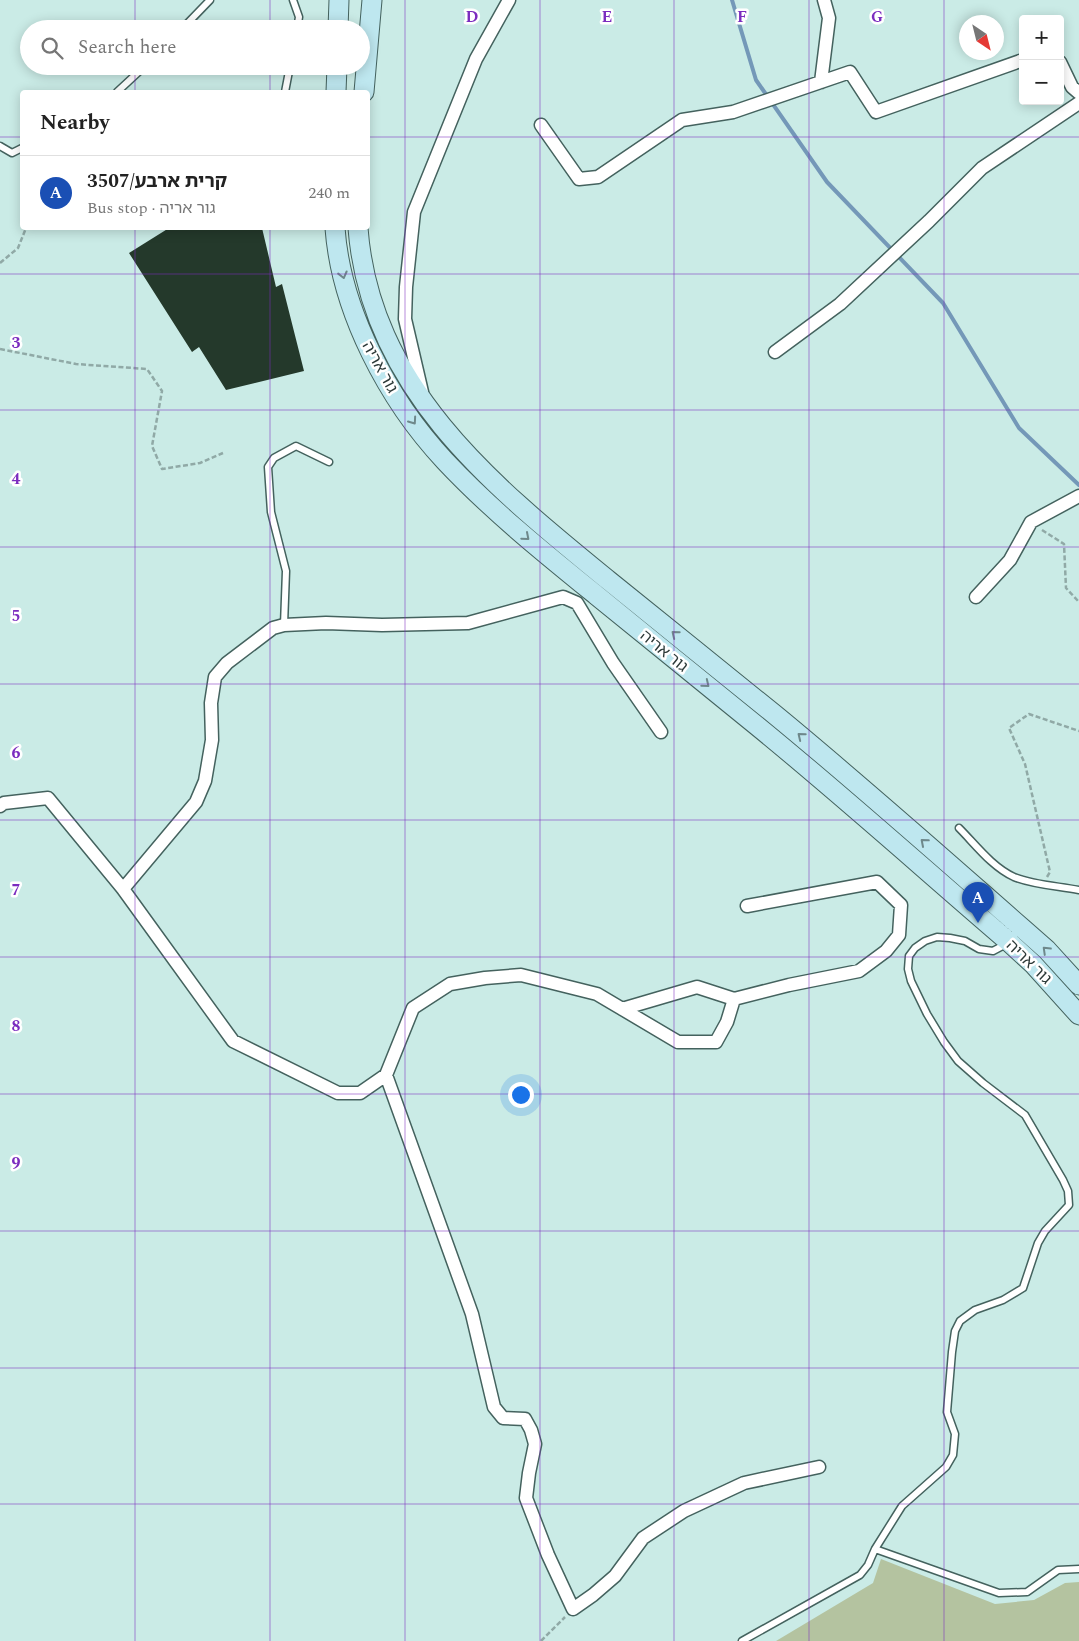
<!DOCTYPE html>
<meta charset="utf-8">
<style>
body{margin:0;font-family:Spectral,"Noto Sans Hebrew",serif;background:#f2f2f2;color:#222}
.controls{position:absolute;right:15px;top:15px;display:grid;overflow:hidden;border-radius:5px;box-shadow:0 2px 12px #0003}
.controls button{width:45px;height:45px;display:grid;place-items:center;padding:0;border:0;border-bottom:1px solid #e0e0e0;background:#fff;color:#222;font:25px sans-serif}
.compass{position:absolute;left:959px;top:15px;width:45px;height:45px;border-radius:50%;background:#fff;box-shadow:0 2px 12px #0003;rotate:145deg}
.you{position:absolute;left:520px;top:1094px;width:18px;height:18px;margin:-12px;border:4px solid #fff;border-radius:50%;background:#1a73e8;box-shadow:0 0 0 8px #1a73e833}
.badge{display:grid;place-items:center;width:32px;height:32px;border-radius:50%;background:#b45309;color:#fff;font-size:16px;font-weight:700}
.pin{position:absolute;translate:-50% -41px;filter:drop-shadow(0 1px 2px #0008)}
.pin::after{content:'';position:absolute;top:26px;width:18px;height:15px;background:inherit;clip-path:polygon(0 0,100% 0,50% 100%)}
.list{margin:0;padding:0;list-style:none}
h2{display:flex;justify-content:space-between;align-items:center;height:65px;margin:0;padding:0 20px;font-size:21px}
h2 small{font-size:16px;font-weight:400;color:#767676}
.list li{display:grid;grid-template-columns:32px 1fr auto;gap:15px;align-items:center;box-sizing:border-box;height:75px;padding:0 20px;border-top:1px solid #e0e0e0}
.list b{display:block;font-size:19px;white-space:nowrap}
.list p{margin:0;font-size:16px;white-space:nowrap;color:#767676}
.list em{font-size:16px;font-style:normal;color:#767676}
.icon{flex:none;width:28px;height:28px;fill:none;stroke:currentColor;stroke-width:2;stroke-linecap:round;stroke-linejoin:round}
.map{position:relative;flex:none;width:1079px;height:1641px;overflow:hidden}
.search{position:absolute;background:#fff;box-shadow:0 2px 12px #0003;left:20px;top:20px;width:350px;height:55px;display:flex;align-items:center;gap:12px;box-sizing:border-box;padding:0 18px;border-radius:28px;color:#767676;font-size:19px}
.panel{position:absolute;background:#fff;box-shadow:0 2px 12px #0003;left:20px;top:90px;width:350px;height:140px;border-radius:5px}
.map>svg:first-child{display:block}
.green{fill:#b4c3a0}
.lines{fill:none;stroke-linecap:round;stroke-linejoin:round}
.stream{stroke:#7498b8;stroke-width:4}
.building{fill:#24392b}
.service-casing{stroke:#44625e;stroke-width:9}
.minor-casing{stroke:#44625e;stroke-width:15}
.secondary-casing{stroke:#44625e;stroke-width:21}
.path{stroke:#90a9a6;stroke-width:2.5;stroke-dasharray:5 2.5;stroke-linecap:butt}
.service{stroke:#fff;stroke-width:6}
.minor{stroke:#fff;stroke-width:12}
.secondary{stroke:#bee7ef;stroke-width:19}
.oneway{stroke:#6e888b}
.grid{fill:none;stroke:#7b2cbf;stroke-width:1;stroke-opacity:0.55}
.labels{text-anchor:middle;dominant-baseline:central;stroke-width:5;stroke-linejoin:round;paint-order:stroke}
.street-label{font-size:16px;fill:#2d3a39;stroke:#fff}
.grid-label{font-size:16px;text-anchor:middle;font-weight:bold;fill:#7b2cbf;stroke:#fff;stroke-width:5;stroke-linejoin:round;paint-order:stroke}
</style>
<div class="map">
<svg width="1079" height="1641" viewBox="0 0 1079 1641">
<rect width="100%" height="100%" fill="#caebe6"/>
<path class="green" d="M 881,1559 L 995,1604 L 1034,1600 L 1065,1583 L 1079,1582 L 1079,1641 L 776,1641 L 873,1583 Z"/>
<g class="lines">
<path class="stream" d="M 732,0 L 756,80 L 827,182 L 943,303 L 1019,428 L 1079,485"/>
</g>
<path class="building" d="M 169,228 L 262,228 L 276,287 L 282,284 L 304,371 L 226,390 L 199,347 L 192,352 L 129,253 Z"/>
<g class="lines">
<defs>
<path id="service" d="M 293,0 L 299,17 L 297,29
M 182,29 L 210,0
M 117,92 L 145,66
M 285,92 L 290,66
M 0,146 L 12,153 L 22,148
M 284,625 L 286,571 L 271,512 L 268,467 L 274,458 L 296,446 L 329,462
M 959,828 C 975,844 992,867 1014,877 C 1034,885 1058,886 1079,890
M 875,1549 L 999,1593 L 1027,1592 L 1058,1570 L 1079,1569
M 742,1641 L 860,1575 L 868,1565 L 875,1549 L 902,1506 L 946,1467 L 953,1455 L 955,1434 L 947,1412 L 952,1352 L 955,1331 L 960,1321 L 975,1310 L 1003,1300 L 1023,1288 L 1038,1243 L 1045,1231 L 1069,1205 L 1068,1191 L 1063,1180 L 1025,1115 L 983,1083 L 958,1061 L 944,1042 L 927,1014 L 911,981 L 908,969 L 909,956 L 915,948 L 925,941 L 937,937 L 950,938 L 965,941 L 979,949 L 993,951 L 1008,943"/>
<path id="minor" d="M 1060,62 L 1072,87 L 1079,93
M 821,82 L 829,18 L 824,0
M 541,125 L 579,179 L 598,177 L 682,120 L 733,112 L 850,72 L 876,112 L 1023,60
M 775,352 L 840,304 L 929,221 L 982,168 L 1079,103
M 422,392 L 405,319 L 406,287 L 414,212 L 476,59 L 509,0
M 976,597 L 1010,560 L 1031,522 L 1079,496
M 0,806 L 4,803 L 48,798 L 123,889 L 233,1041 L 338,1093 L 360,1093 L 386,1075 L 413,1008 L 450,984 L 485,978 L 521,975 L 597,994 L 678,1042 L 716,1042 L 727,1022 L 734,999
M 123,889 L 196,802 L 205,781 L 212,740 L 211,703 L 215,677 L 227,663 L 273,628 L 284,625 L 326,623 L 382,625 L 468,623 L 563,597 L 577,603 L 613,663 L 661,732
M 622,1009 L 697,987 L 734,999 L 789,985 L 859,971 L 886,951 L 899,935 L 901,905 L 877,882 L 747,906
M 386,1075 L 472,1314 L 494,1407 L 503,1418 L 525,1419 L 531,1430 L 535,1444 L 529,1473 L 526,1498 L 548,1555 L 573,1609 L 593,1595 L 615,1576 L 643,1538 L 684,1511 L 744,1483 L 819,1467"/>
<path id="secondary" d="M 338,29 L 339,0
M 336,92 L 337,66
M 364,92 L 372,0
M 335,228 C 341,311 388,400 445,461 C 491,510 543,552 596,595 C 649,638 703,682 756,725 C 842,795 925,870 1009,942 L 1033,964 L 1079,1015
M 358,228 C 370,388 493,486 608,580 C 663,625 719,669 774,714 C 858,783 940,856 1022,928 L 1047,950 L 1079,985"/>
</defs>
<use href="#service" class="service-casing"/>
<use href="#minor" class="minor-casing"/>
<use href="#secondary" class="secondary-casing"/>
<path class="path" d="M 0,263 L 18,248 L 26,228
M 0,349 L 76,364 L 147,369 L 162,391 L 152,446 L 162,469 L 200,463 L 223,453
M 1042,530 L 1064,544 L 1066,588 L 1079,602
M 1047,877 L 1050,872 L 1025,764 L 1009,728 L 1029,714 L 1079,731
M 541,1641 L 565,1617"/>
<use href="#service" class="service"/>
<use href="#minor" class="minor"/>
<use href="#secondary" class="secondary"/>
</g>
<defs><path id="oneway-chevron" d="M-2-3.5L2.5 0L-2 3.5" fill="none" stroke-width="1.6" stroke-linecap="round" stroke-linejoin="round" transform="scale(1.25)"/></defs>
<g class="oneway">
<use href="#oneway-chevron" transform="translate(343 275) rotate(76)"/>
<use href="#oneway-chevron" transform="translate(413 421) rotate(55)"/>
<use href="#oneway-chevron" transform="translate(526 537) rotate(41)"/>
<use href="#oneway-chevron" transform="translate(675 634) rotate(-141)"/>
<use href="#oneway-chevron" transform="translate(706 684) rotate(39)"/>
<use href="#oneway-chevron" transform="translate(801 736) rotate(-141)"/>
<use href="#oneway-chevron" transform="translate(924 842) rotate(-139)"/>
<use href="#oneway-chevron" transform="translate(1046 950) rotate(-136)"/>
</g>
<path class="grid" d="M 135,0 L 135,29M 270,0 L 270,29M 405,0 L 405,1641M 540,0 L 540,1641M 674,0 L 674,1641M 809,0 L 809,1641M 944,0 L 944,1641M 135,66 L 135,92M 270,66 L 270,92M 0,137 L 22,137M 368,137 L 1079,137M 135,228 L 135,1641M 270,228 L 270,1641M 0,274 L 1079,274M 0,410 L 1079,410M 0,547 L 1079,547M 0,684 L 1079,684M 0,820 L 1079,820M 0,957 L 1079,957M 0,1094 L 1079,1094M 0,1231 L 1079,1231M 0,1368 L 1079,1368M 0,1504 L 1079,1504"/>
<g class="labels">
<g class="street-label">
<text transform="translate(380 367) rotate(61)">גור אריה</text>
<text transform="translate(664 651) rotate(39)">גור אריה</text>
<text transform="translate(1029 962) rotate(44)">גור אריה</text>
</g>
</g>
<g class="grid-label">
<text x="472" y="22">D</text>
<text x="607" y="22">E</text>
<text x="742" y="22">F</text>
<text x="877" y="22">G</text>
<text x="16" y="348">3</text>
<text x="16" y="484">4</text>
<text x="16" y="621">5</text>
<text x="16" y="758">6</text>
<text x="16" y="895">7</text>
<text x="16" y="1031">8</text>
<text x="16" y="1168">9</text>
</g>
</svg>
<div class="controls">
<button>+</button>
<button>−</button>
</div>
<svg class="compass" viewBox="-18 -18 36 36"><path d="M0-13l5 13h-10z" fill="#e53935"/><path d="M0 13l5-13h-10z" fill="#767676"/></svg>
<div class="you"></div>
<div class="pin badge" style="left:978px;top:923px;background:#1a4fb4">A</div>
<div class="search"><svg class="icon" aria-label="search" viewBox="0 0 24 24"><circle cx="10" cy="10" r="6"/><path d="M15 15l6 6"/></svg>Search here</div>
<section class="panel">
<h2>Nearby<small></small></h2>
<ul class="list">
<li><span class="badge" style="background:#1a4fb4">A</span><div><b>קרית ארבע/3507</b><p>Bus stop · גור אריה</p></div><em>240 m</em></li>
</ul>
</section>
</div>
